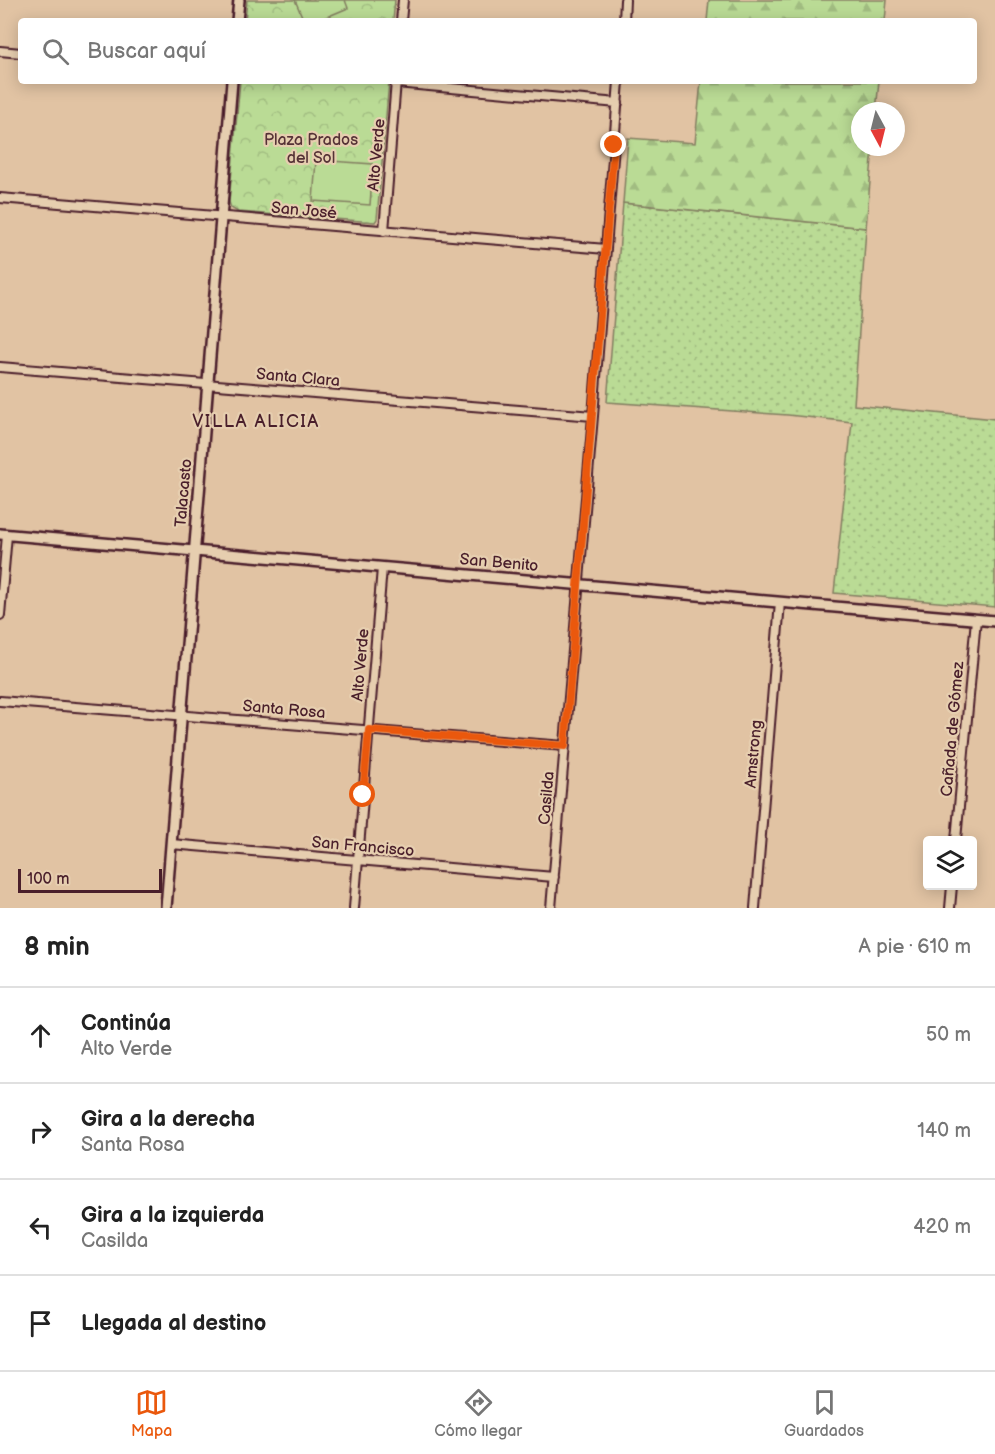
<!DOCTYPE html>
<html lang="es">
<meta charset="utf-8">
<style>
body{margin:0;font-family:"Balsamiq Sans",sans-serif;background:#f2f2f2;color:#222}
.controls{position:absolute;right:18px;bottom:18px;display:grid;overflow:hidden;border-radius:6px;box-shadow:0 3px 15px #0003}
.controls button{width:54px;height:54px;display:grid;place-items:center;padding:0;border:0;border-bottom:2px solid #e0e0e0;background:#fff;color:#222;font:30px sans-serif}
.compass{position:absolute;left:851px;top:102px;width:54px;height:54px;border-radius:50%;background:#fff;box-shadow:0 3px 15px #0003;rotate:173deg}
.scale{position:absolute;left:18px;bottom:15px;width:144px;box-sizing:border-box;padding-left:6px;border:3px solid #4a1f2b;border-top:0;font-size:16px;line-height:21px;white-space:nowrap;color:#4a1f2b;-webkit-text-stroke:4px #e6ceaf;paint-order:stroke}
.stop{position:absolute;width:18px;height:18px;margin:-14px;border:4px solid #ea580c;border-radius:50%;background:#fff}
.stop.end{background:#ea580c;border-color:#fff;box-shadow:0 2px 6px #0008}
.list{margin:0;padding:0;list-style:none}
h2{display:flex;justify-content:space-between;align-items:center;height:78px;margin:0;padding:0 24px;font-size:26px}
h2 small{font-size:20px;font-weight:400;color:#767676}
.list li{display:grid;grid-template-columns:39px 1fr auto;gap:18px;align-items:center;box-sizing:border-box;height:96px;padding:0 24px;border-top:2px solid #e0e0e0}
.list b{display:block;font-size:22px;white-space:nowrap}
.list p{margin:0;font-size:20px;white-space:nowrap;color:#767676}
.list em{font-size:20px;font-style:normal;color:#767676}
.icon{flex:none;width:33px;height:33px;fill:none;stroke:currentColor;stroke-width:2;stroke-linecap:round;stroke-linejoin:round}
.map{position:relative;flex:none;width:995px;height:908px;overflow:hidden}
.search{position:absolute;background:#fff;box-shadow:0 3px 15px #0003;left:18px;right:18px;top:18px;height:66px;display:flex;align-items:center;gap:15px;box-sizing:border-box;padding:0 21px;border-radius:6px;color:#767676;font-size:22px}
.sheet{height:462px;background:#fff}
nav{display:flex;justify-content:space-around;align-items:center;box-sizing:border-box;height:84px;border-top:2px solid #e0e0e0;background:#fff;font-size:16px;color:#767676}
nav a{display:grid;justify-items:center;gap:3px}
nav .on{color:#ea580c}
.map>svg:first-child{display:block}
.grass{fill:url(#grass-dots);stroke:#827d60;stroke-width:1.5}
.forest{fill:url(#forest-firs);stroke:#827d60;stroke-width:1.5}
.park{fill:url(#park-crowns);stroke:#827d60;stroke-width:1.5}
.pitch{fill:#badb95;stroke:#827d60;stroke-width:1.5}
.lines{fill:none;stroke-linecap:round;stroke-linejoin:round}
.minor-casing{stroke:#4a1f2b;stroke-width:12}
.tertiary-casing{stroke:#4a1f2b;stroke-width:14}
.minor{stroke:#e6ceaf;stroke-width:8}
.tertiary{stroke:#e6ceaf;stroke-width:9}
.route{stroke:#ea580c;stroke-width:8}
.labels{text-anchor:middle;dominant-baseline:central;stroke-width:4.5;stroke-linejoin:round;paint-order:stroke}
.park-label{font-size:16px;fill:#553236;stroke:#e6ceaf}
.street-label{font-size:16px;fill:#4a1f2b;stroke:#e6ceaf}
.neighbourhood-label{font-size:18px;letter-spacing:1.5px;fill:#4a1f2b;stroke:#e6ceaf}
</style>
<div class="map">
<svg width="995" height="908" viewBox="0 0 995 908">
<defs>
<pattern id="grass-dots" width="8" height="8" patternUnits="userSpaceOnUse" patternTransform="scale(1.5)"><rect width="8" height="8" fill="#badb95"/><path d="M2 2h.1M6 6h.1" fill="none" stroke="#a1bc81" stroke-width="1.8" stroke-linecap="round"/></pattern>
<pattern id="forest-firs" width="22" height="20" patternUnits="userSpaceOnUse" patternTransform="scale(1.5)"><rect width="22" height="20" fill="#badb95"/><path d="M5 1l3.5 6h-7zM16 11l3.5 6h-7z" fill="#a1bc81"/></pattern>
<pattern id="park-crowns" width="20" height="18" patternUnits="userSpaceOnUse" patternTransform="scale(1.5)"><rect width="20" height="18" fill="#badb95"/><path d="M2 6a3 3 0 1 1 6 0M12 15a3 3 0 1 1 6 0" fill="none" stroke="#a1bc81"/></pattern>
</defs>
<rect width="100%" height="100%" fill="#e1c3a3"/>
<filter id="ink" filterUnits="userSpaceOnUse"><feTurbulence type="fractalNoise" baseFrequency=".0167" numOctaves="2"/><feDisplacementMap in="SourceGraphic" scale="12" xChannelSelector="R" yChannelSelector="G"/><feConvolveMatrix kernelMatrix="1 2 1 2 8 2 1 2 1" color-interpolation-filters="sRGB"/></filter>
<g filter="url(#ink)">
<path class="grass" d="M 623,203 L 866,228 L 854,405 L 995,419 L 995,607 L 834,593 L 852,422 L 788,415 L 607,402 Z"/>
<path class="forest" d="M 709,0 L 887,0 L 885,21 L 707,21 Z
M 701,81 L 879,81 L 876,111 L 860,111 L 860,147 L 873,147 L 866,228 L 623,203 L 628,138 L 695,143 Z"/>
<path class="park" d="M 247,0 L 395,0 L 393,21 L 245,21 Z
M 240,81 L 389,81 L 377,219 L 375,222 L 238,212 L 231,208 L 229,202 Z"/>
<path class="pitch" d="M 295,0 L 345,0 L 348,8 L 317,21 L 304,21 Z
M 316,160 L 373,164 L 370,205 L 313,201 Z"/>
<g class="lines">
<defs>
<path id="minor" d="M 401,21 L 403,0
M 624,21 L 625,0
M 0,51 L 21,53
M 396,83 L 618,103
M 0,198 L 606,249
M 384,231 L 396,81
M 0,367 L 593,416
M 0,615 L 7,535
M 0,701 L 565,746
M 956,840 L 976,619
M 171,844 L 554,877
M 354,908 L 382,568
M 551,908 L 593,416 L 619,81
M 755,908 L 780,602
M 950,908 L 952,886"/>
<path id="tertiary" d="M 237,21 L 239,0
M 0,534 L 995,621
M 166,908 L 232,81"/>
</defs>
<use href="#minor" class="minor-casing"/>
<use href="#tertiary" class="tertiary-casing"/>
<use href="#minor" class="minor"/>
<use href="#tertiary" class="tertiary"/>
</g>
</g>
<g class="lines" filter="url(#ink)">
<path class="route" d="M 363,795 L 369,730 L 565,746 L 614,145"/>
</g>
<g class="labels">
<g class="park-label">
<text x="311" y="140">Plaza Prados<tspan x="311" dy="18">del Sol</tspan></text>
</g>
<g class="street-label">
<text transform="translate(377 155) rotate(-85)">Alto Verde</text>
<text transform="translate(304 211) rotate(5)">San José</text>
<text transform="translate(298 378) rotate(5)">Santa Clara</text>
<text transform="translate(184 493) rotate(-85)">Talacasto</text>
<text transform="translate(499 563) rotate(5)">San Benito</text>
<text transform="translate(361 665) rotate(-85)">Alto Verde</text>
<text transform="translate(284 710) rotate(5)">Santa Rosa</text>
<text transform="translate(953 729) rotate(-85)">Cañada de Gómez</text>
<text transform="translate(754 754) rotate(-85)">Amstrong</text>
<text transform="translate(547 798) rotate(-85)">Casilda</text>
<text transform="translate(363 847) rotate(5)">San Francisco</text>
</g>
<g class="neighbourhood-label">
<text x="256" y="421">VILLA ALICIA</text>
</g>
</g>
</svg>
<div class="controls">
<button><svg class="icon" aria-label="layers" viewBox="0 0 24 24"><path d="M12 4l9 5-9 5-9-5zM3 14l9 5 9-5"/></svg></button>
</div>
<svg class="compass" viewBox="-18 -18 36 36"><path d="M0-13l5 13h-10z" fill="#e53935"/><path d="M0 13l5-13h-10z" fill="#767676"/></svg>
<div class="scale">100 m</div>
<div class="stop" style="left:363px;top:795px"></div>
<div class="stop end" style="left:614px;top:145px"></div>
<div class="search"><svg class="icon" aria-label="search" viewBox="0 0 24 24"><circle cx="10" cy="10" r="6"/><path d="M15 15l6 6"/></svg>Buscar aquí</div>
</div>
<section class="sheet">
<h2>8 min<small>A pie · 610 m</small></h2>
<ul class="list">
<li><svg class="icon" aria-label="ahead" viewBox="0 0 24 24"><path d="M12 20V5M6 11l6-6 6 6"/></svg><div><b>Continúa</b><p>Alto Verde</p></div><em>50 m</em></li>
<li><svg class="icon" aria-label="right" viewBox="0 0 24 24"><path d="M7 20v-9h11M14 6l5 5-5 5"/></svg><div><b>Gira a la derecha</b><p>Santa Rosa</p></div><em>140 m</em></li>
<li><svg class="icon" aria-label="left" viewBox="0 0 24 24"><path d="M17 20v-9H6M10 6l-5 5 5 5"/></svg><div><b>Gira a la izquierda</b><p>Casilda</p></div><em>420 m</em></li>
<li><svg class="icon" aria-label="arrive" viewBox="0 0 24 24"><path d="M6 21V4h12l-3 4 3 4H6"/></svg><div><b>Llegada al destino</b></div></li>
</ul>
</section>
<nav>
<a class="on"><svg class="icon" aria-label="map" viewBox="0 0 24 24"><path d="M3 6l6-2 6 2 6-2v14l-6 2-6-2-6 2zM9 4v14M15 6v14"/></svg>Mapa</a>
<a><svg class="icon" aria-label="directions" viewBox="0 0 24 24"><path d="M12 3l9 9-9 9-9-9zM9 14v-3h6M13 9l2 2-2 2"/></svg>Cómo llegar</a>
<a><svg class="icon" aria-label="saved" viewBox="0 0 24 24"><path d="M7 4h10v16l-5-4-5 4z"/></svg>Guardados</a>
</nav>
